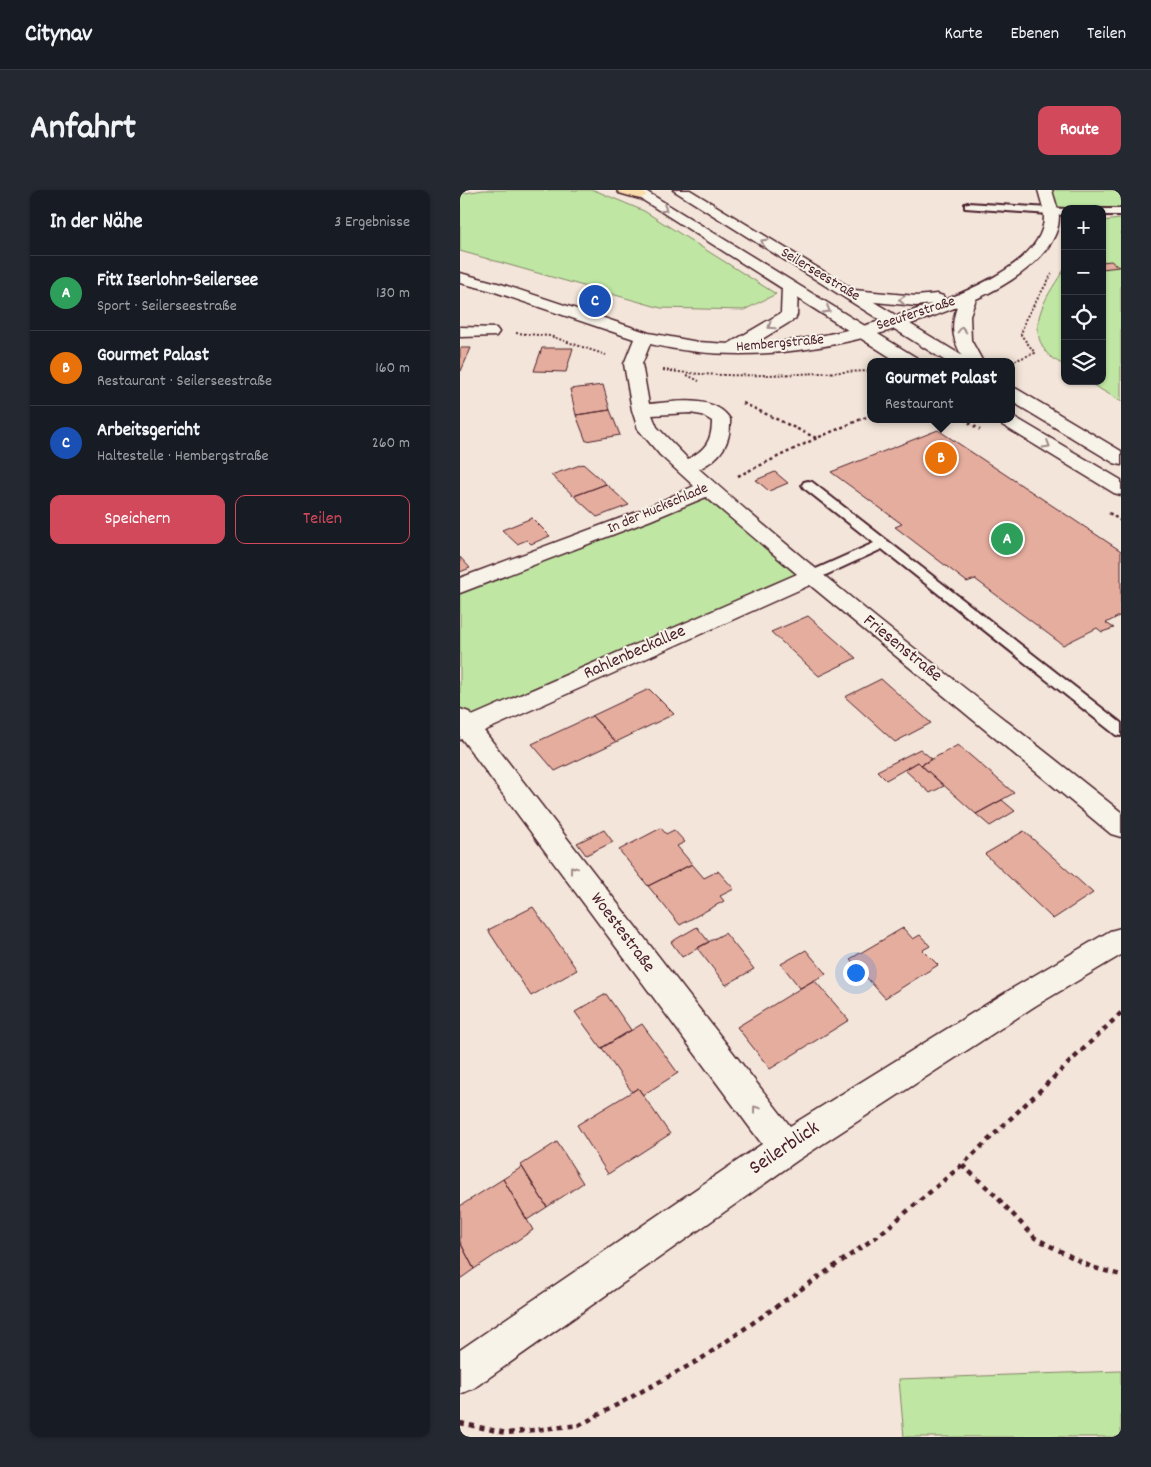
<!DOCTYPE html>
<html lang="de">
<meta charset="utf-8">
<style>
body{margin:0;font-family:Dekko,sans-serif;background:#242831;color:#f1f3f6}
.controls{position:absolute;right:15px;top:15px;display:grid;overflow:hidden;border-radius:10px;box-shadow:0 1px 4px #0004}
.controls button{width:45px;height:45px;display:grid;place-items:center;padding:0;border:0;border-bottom:1px solid #363941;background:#171b24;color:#f1f3f6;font:25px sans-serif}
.you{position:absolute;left:395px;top:782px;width:18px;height:18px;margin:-12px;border:4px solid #fff;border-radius:50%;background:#1a73e8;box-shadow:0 0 0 8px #1a73e833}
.badge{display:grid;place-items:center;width:32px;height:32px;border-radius:50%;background:#d1495b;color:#fff;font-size:16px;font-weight:700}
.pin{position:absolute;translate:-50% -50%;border:2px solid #fff;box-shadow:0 1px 5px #0006}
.popup{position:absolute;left:407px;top:168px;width:148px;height:65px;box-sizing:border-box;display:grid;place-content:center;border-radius:10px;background:#171b24;filter:drop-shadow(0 1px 4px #0005);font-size:16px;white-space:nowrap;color:#9ea1a6}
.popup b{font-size:19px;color:#f1f3f6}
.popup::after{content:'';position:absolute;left:50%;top:100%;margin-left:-10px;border:10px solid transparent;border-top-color:#171b24}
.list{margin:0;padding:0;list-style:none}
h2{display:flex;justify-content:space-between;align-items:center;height:65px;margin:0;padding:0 20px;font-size:21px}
h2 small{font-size:16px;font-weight:400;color:#9ea1a6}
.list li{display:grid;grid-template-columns:32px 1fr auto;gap:15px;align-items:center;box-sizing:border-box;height:75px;padding:0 20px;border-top:1px solid #363941}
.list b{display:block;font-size:19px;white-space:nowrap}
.list p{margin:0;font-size:16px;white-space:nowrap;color:#9ea1a6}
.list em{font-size:16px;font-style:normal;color:#9ea1a6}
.actions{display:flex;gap:10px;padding:15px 20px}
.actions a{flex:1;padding:11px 0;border:1px solid #d1495b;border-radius:10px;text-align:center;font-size:18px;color:#d1495b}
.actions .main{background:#d1495b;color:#fff}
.icon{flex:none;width:28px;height:28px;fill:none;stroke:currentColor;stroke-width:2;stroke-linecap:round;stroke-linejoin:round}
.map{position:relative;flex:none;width:661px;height:1247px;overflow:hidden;border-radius:10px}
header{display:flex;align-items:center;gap:30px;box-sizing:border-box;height:70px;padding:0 25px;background:#171b24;border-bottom:1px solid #363941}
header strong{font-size:24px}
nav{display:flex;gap:28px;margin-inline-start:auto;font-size:18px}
.intro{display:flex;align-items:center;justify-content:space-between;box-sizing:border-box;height:120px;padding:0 30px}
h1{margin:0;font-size:35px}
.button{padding:12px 22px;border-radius:10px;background:#d1495b;color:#fff;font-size:18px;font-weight:700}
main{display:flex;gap:30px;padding:0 30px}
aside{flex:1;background:#171b24;border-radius:10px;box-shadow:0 1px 4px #0004}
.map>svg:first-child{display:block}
.green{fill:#bfe7a3;stroke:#848367}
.building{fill:#e5ad9e;stroke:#4a1f2b}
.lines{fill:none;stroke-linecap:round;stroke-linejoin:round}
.service-casing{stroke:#4a1f2b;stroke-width:4}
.minor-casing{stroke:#4a1f2b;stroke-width:3}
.secondary-casing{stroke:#4a1f2b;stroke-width:3}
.motorway-casing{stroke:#4a1f2b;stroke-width:3}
.path-far2{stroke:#4a1f2b;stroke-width:2;stroke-dasharray:2 2;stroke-linecap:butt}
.path-far1{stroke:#4a1f2b;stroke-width:2.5;stroke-dasharray:3 3;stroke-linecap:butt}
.path{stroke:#4a1f2b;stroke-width:4.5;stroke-dasharray:5 5;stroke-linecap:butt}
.service{fill:#f7f3e8;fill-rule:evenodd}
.minor{fill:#f7f3e8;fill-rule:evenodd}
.secondary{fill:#f7f3e8;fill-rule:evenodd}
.motorway{fill:#fbdcab;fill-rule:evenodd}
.oneway{stroke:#a0898a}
.labels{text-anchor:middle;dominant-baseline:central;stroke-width:4;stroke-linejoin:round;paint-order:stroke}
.far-street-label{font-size:15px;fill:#4a1f2b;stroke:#f7f3e8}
.street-label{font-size:18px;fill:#4a1f2b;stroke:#f7f3e8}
.near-street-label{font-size:21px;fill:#4a1f2b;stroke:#f7f3e8}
</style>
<header>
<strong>Citynav</strong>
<nav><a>Karte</a><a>Ebenen</a><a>Teilen</a></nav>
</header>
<div class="intro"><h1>Anfahrt</h1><a class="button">Route</a></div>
<main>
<aside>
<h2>In der Nähe<small>3 Ergebnisse</small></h2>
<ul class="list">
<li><span class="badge" style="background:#2e9e5b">A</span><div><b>FitX Iserlohn-Seilersee</b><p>Sport · Seilerseestraße</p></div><em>130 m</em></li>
<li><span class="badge" style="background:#e8710a">B</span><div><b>Gourmet Palast</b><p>Restaurant · Seilerseestraße</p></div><em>160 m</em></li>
<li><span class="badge" style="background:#1a4fb4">C</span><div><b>Arbeitsgericht</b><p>Haltestelle · Hembergstraße</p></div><em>260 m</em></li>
</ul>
<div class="actions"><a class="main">Speichern</a><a>Teilen</a></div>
</aside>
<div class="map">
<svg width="661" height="1247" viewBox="0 0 661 1247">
<rect width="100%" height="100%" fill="#f3e5d9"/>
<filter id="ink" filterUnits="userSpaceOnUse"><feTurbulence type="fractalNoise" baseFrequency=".02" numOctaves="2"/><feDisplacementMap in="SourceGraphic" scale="10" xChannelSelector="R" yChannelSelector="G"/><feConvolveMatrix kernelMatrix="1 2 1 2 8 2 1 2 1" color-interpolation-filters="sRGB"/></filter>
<g filter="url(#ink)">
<path class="green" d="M 23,0 L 134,0 L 184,21 L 316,104 L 284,120 L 201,118 L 0,61 L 0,4 Z
M 590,0 L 661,0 L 661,20 L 605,19 L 605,21 L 596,21 Z
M 661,29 L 661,211 L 626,191 L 642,191 L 642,31 Z
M 605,78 L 605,176 C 599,172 590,168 586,162 C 565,134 589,103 605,78 Z
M 247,304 L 343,385 L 0,531 L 0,399 Z
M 661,1181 L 661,1247 L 444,1247 L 439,1189 Z"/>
<path class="building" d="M 651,71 L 659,77 L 642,79 L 642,72 Z
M 0,158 L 11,158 L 1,181 L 0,181 Z
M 82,158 L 113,158 L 106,182 L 74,181 Z
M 143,195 L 150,220 L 116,225 L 110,199 Z
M 150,220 L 160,245 L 126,251 L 116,225 Z
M 478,240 L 661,361 L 661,425 L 646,433 L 654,438 L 642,442 L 637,438 L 603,455 L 515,389 L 507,392 L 435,337 L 442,334 L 371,282 Z
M 123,274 L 146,294 L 114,306 L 91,285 Z
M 315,282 L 328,293 L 309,301 L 296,290 Z
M 146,294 L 169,315 L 137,327 L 114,306 Z
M 72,328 L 90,346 L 71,354 L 67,350 L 57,354 L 42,340 Z
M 0,367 L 10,378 L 0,382 Z
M 348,426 L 396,468 L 359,486 L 311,442 Z
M 421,489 L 471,533 L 435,552 L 385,507 Z
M 189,499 L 214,524 L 156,552 L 132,526 Z
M 132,526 L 156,552 L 95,581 L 72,554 Z
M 498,555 L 554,603 L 516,624 L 461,575 Z
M 460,559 L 472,569 L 461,575 L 458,572 L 426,590 L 417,581 Z
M 458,572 L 461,575 L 484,596 L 470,603 L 445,580 Z
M 542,610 L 555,621 L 530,636 L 516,624 Z
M 201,638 L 206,644 L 214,640 L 225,652 L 217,656 L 232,674 L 188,696 L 159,660 Z
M 144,640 L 153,652 L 126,665 L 117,653 Z
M 564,641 L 633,703 L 593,729 L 525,664 Z
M 232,674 L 244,688 L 258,681 L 274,699 L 260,706 L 264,711 L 220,735 L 188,696 Z
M 73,717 L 117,780 L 71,806 L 28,740 Z
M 237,737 L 249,752 L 222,767 L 211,752 Z
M 443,738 L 453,749 L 460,745 L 470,756 L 463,760 L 478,775 L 425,808 L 390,769 Z
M 265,743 L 294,779 L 266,795 L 237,758 Z
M 346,760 L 366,784 L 340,798 L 321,774 Z
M 354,790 L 389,830 L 310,879 L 277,837 Z
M 146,804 L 171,840 L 141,858 L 115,822 Z
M 182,834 L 218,883 L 183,905 L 178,898 L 172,902 L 142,858 Z
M 178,898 L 210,944 L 148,984 L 117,935 Z
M 97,952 L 123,993 L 87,1017 L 61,975 Z
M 62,977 L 87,1017 L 67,1030 L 43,989 Z
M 43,989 L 73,1040 L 14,1079 L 0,1052 L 0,1016 Z
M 0,1052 L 14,1079 L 0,1089 Z"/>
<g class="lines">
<defs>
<path id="service" d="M 508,13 L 605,19 L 605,25 L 505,18 L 505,14 Z
M 642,19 L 661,19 L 661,25 L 642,25 Z
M 348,291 L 352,292 L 661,533 L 661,546 L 656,545 L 422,359 L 357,389 L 347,389 L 345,386 L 347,383 L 414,353 L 344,298 L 342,295 L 344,292 Z"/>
<path id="minor" d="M 578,0 L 592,0 C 594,8 598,18 599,26 C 600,64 546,96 516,109 L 510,125 L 511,150 L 523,172 L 505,172 C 494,152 489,140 497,117 C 400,156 293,178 190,154 L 182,174 L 189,214 C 214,212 254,204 270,229 C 271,254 261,268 239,279 C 374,399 520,509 661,622 L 661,647 L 651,644 L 350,395 L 24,541 L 330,936 L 553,798 L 650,741 L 661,738 L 661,765 L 575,816 L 338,970 L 14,1198 L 0,1204 L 0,1160 L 302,954 L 2,549 L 0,550 L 0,519 L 9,522 L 12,526 L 337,384 L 246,307 L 191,330 L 0,403 L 0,388 L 177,322 L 234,296 L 200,265 L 178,239 L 172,220 L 164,174 L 174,149 L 29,100 L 0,93 L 0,83 L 41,94 L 189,143 L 238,152 L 268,154 L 321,123 L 322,97 L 324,94 L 336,94 L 338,97 L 337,125 L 335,129 L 294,154 C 356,151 413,135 472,114 L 456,116 L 394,110 L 388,108 L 386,105 L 388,102 L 394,100 L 456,106 L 477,104 L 483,106 L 485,110 C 518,96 584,69 584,27 C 584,18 580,8 578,0 ZM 230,223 L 242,225 L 252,231 C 252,251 245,260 228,269 L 197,237 L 192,225 Z
M 0,137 L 36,138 L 39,142 L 36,146 L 0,147 Z"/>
<path id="secondary" d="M 167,0 L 184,0 L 457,168 L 460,172 L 438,172 Z
M 213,0 L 230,0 L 506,168 L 509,172 L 487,172 Z
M 551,197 L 557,199 L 661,261 L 661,275 L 654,273 L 551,211 Z
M 551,225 L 661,290 L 661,305 L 654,303 L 539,233 L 537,229 L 551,229 Z"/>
<path id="motorway" d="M 157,0 C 167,0 180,0 187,5 L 180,9 L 159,3 Z"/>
</defs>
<use href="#service" class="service-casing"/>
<use href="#minor" class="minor-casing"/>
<use href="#secondary" class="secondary-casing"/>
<use href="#motorway" class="motorway-casing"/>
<path class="path-far2" d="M 56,143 L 90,146 L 146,165
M 551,172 L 575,163 L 561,145 L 565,130 L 592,84
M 203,180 C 272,190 341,183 411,181
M 227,185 L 239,191"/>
<path class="path-far1" d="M 283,213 L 356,248
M 504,229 L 520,240
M 278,286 L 357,248 L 411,225
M 649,323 L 661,331"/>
<path class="path" d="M 502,975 L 532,1002 L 575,1048 L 631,1077 L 661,1085
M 0,1233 L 46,1243 L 120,1235 L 241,1169 L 419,1045 L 502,975 L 661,823"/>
<use href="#service" class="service"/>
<use href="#minor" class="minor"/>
<use href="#secondary" class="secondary"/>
<use href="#motorway" class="motorway"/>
</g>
<defs><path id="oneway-chevron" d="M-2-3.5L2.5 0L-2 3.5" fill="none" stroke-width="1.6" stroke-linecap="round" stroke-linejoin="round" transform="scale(1.25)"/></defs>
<g class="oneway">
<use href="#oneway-chevron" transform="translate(204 19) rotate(31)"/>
<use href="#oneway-chevron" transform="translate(304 52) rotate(-149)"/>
<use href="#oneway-chevron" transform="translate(442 110) rotate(-175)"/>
<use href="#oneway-chevron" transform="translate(367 120) rotate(31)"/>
<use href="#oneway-chevron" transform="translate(311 136) rotate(146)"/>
<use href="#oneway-chevron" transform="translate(502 140) rotate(-90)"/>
<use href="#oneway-chevron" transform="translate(587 255) rotate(31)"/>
<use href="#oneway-chevron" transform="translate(113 679) rotate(-127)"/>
<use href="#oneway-chevron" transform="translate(296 919) rotate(-127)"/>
</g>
</g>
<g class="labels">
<g class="far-street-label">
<text transform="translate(360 85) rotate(31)">Seilerseestraße</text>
<text transform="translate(456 124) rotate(-18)">Seeuferstraße</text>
<text transform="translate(320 154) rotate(-5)">Hembergstraße</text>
<text transform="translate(198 319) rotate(-23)">In der Huckschlade</text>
</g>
<g class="street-label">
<text transform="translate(442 459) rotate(39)">Friesenstraße</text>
<text transform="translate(175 463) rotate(-24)">Rahlenbeckallee</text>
<text transform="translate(162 743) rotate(53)">Woestestraße</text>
</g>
<g class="near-street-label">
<text transform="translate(325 959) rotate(-34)">Seilerblick</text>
</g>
</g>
</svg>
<div class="controls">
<button>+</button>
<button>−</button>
<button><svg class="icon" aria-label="locate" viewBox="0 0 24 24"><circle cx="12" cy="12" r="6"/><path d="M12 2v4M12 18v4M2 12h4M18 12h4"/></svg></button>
<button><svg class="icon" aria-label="layers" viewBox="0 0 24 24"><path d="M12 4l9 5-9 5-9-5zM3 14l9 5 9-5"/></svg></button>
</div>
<div class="you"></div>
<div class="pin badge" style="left:547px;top:349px;background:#2e9e5b">A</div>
<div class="pin badge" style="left:481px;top:268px;background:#e8710a">B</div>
<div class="popup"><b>Gourmet Palast</b>Restaurant</div>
<div class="pin badge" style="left:135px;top:111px;background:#1a4fb4">C</div>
</div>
</main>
